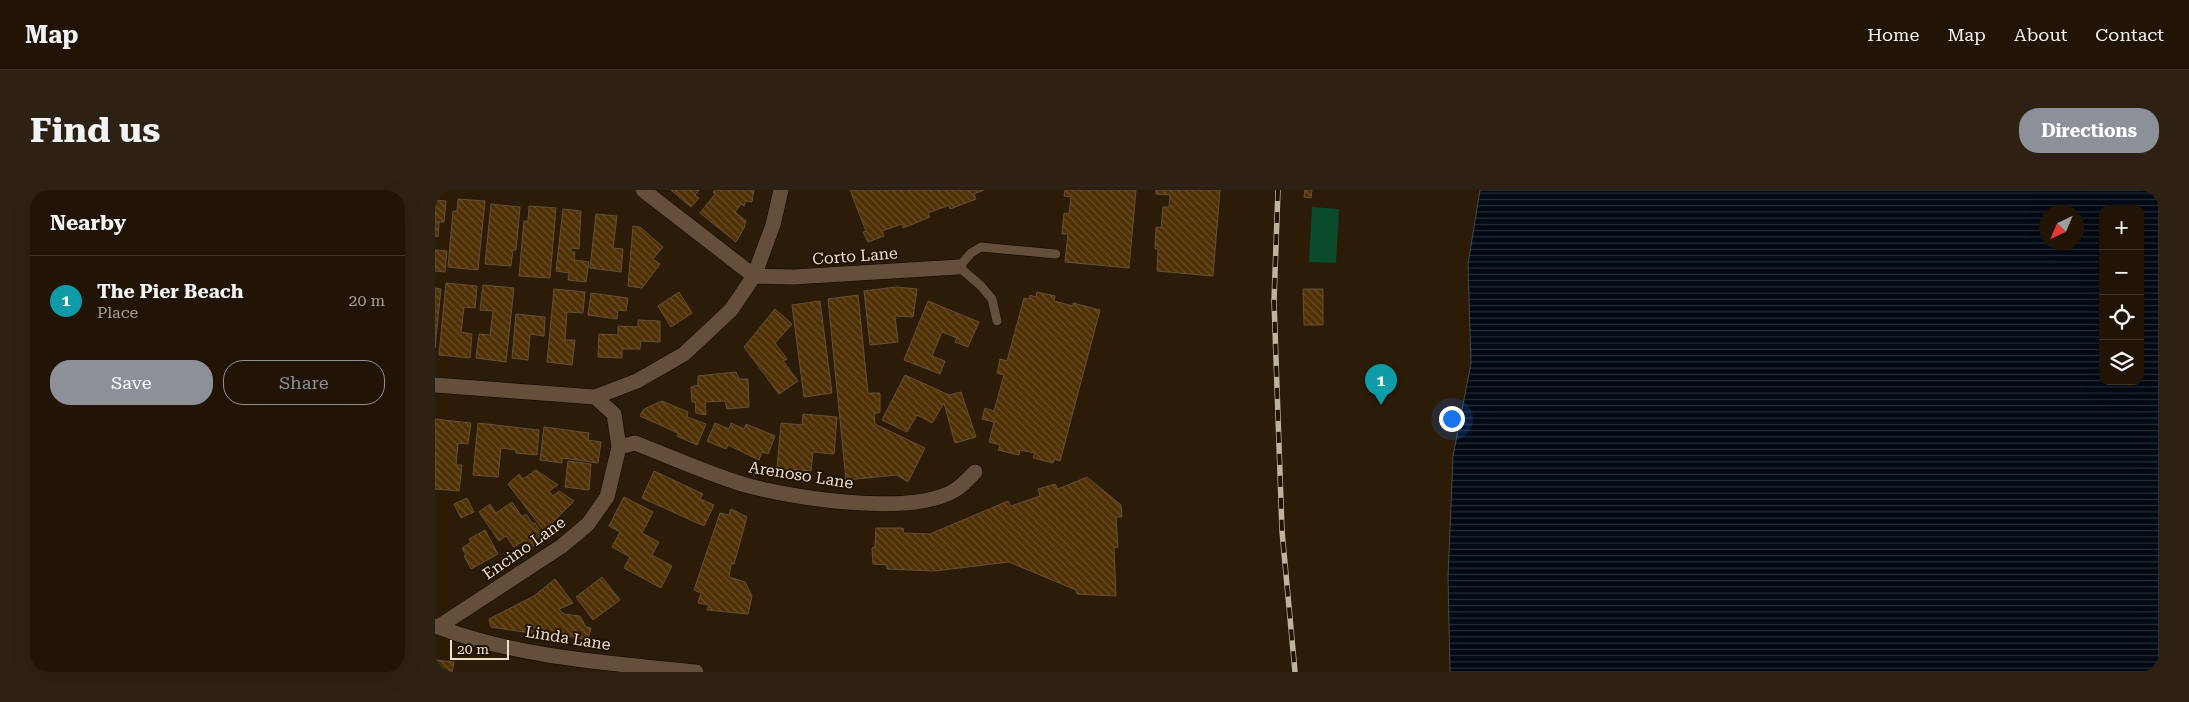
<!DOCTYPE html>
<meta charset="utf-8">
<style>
body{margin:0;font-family:"Roboto Serif",serif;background:#2d2113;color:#f1f3f6}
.controls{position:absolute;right:15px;top:15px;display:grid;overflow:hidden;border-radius:10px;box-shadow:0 5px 20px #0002}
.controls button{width:45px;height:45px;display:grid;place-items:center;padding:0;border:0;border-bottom:1px solid #3e3326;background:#211404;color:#f1f3f6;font:25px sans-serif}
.compass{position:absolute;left:1604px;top:15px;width:45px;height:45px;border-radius:50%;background:#211404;box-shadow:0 5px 20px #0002;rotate:224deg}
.scale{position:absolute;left:15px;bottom:12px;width:59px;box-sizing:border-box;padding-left:5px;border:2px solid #ece0d3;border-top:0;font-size:14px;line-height:18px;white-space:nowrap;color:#ece0d3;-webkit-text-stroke:4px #221200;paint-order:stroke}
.you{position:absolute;left:1016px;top:228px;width:18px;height:18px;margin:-12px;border:4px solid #fff;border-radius:50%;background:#1a73e8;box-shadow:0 0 0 8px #1a73e833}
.badge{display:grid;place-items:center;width:32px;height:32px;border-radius:50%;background:#8c9099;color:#fff;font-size:16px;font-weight:700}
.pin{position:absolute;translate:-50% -41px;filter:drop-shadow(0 1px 2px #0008)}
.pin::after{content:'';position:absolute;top:26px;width:18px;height:15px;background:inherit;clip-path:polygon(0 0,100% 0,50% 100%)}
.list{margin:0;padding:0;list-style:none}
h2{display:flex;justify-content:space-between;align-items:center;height:65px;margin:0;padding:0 20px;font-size:21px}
h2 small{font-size:16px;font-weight:400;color:#a29e9a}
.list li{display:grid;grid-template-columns:32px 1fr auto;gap:15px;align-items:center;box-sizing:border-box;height:90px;padding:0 20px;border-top:1px solid #3e3326}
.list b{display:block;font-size:19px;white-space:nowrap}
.list p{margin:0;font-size:16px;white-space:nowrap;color:#a29e9a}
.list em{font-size:16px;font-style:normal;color:#a29e9a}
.actions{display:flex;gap:10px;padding:15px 20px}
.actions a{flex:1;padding:11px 0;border:1px solid #8c9099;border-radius:20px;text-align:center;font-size:18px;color:#8c9099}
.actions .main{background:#8c9099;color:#fff}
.icon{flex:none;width:28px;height:28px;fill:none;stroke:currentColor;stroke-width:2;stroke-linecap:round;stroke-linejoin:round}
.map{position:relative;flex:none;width:1724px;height:482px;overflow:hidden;border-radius:20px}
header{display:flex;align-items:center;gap:30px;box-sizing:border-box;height:70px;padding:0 25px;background:#211404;border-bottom:1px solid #3e3326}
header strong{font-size:24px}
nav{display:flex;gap:28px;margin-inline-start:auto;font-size:18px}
.intro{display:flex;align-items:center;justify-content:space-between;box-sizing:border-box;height:120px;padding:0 30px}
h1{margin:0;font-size:35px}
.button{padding:12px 22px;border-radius:20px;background:#8c9099;color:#fff;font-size:18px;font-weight:700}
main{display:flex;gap:30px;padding:0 30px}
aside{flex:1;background:#211404;border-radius:20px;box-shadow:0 5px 20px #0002}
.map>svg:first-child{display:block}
.garden{fill:#094b2b}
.water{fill:url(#water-rules);stroke:#474a4d;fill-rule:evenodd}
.building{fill:url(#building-back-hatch);stroke:#63503a}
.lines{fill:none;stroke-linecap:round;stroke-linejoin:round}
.service-casing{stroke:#140500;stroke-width:10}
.minor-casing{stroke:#140500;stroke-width:16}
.service{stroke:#634f3a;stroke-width:9}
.minor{stroke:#634f3a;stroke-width:15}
.rail-casing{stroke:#bfb2a3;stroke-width:5.5}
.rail{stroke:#221200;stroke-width:4;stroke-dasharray:11;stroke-linecap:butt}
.labels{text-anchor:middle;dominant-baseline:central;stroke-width:4;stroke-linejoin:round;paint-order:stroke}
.street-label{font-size:16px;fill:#ece0d3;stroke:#221200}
</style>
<header>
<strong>Map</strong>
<nav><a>Home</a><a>Map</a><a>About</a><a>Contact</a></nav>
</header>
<div class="intro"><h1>Find us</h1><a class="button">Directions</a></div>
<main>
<aside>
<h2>Nearby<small></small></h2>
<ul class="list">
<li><span class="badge" style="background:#0f9aa8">1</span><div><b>The Pier Beach</b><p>Place</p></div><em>20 m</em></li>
</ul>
<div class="actions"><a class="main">Save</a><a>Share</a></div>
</aside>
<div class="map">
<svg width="1724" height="482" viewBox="0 0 1724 482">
<defs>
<pattern id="water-rules" width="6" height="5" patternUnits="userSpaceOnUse" patternTransform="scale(1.25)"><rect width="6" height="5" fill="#000914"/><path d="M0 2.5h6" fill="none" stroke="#252d35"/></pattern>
<pattern id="building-back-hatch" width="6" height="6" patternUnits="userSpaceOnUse" patternTransform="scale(1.25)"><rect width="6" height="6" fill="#503105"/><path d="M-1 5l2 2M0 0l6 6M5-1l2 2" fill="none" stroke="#694f29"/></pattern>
</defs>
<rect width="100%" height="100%" fill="#2c1b06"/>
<path class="garden" d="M 877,17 L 904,19 L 901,73 L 874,72 Z"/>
<path class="water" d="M 1045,0 L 1724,0 L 1724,482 L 1015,482 L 1013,387 L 1018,266 L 1036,173 L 1033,74 ZM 1668,19 L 1705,19 L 1705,191 L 1668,191 ZM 1612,22 L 1642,22 L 1642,52 L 1612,52 Z"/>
<path class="building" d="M 236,0 L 264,0 L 260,5 L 264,8 L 256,17 Z
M 280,0 L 319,0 L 317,12 L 311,11 L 309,16 L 306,14 L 300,22 L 311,31 L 309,38 L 301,52 L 265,23 L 280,4 L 278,2 Z
M 415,0 L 549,0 L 539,4 L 541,9 L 515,19 L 514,15 L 493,23 L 495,27 L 468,38 L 467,34 L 447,41 L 449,46 L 433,52 L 428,42 L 431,41 Z
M 630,0 L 701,0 L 694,78 L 630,72 L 633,44 L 627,44 L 629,23 L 634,24 L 636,7 L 629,6 Z
M 721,0 L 785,0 L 778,86 L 722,81 L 723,59 L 720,59 L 721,37 L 726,38 L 728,17 L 734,17 L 735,5 L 721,4 Z
M 870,0 L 877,0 L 876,8 L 869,7 Z
M 23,9 L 50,11 L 43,80 L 13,77 L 18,21 L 22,21 Z
M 0,10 L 11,11 L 9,32 L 4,32 L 3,47 L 0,46 Z
M 56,14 L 85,17 L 81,60 L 78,60 L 76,76 L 50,74 Z
M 94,16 L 121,18 L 115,88 L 84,86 L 89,31 L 93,31 Z
M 128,19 L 146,21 L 144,59 L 136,58 L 136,62 L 140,62 L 139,70 L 154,72 L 151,92 L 133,90 L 134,83 L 121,81 Z
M 161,24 L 182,26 L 178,58 L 188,59 L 186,82 L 155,78 Z
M 198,36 L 205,37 L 228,57 L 218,69 L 225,74 L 207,98 L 193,96 Z
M 0,60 L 12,61 L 10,82 L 0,81 Z
M 11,93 L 42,96 L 40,118 L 29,117 L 26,142 L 37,144 L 35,168 L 4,165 Z
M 48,95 L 79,98 L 71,172 L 41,168 L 44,144 L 55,145 L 58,121 L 45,120 Z
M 461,97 L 482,99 L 478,127 L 460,126 L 463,152 L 435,155 L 429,101 Z
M 0,98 L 6,99 L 0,158 Z
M 119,99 L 150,102 L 148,123 L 132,122 L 130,150 L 140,150 L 137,175 L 112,172 Z
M 868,99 L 888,99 L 888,135 L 869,135 Z
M 244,102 L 257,123 L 236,137 L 223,116 Z
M 602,102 L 620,106 L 619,111 L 638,116 L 638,113 L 665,120 L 625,271 L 619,269 L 618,273 L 598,268 L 600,263 L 585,260 L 584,265 L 563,260 L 565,255 L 554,252 L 559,232 L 547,229 L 550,218 L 559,221 L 569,185 L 562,183 L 565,169 L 572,171 L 589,108 L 594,109 L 595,105 L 601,107 Z
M 156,103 L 193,108 L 191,121 L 183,120 L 182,129 L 153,125 Z
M 423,105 L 433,203 L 445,203 L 445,222 L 439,224 L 440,234 L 490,258 L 473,292 L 462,285 L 411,290 L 393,109 Z
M 385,111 L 397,203 L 369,207 L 357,115 Z
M 493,111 L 544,132 L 533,157 L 520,152 L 522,148 L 507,142 L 497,166 L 510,171 L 505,184 L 469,170 Z
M 340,119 L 357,134 L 340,153 L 352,169 L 348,171 L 363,191 L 344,204 L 309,157 Z
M 81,124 L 110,127 L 109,146 L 95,144 L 93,170 L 77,168 Z
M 203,130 L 225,131 L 225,152 L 206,151 L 205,159 L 187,159 L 187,168 L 163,167 L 164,144 L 183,145 L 183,136 L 203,137 Z
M 301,182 L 304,189 L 313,189 L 314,217 L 292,219 L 290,211 L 270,212 L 271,225 L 261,223 L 260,212 L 257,212 L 256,197 L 263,195 L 263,186 Z
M 470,185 L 514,205 L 526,202 L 541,247 L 520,253 L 509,213 L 497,233 L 482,225 L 472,242 L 447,230 Z
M 227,211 L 253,222 L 252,227 L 271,234 L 262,255 L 242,246 L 243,243 L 205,226 L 209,219 Z
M 368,224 L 402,227 L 399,264 L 378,262 L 376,281 L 342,278 L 346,233 L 367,235 Z
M 0,229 L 36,233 L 33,254 L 23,253 L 21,275 L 27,275 L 24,301 L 0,299 Z
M 43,233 L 104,240 L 102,265 L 81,263 L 81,260 L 66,258 L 63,287 L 38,285 Z
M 280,233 L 294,239 L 296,233 L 309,239 L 311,234 L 340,246 L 333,264 L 327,262 L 324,270 L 293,255 L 291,259 L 272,251 Z
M 109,237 L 154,243 L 153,250 L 166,252 L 163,273 L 127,268 L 127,273 L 105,270 Z
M 133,271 L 156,274 L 154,300 L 130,297 Z
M 101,280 L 123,295 L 114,301 L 118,306 L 124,301 L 139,311 L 109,341 L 73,294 L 84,284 L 88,289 Z
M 219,281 L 268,304 L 265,309 L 279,315 L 269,336 L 207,308 Z
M 652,287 L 686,315 L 687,327 L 681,327 L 683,357 L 679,358 L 681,406 L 642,404 L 641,400 L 574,372 L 499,381 L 452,379 L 452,375 L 438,374 L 437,358 L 440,356 L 441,338 L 468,338 L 469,343 L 495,344 L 573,311 L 576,316 L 605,306 L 603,299 L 620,294 L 623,299 Z
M 189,307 L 218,322 L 207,343 L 224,352 L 217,365 L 237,376 L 226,398 L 189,378 L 195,367 L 177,357 L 185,342 L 174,336 Z
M 32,308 L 39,322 L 26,328 L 19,314 Z
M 77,312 L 87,327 L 91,324 L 98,334 L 100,333 L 110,348 L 95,358 L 90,350 L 79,357 L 71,346 L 64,351 L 44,322 L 55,314 L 61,323 Z
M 296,319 L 312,327 L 299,374 L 296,374 L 294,387 L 310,392 L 317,406 L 313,424 L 272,420 L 274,415 L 263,413 L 266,403 L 259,400 L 285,323 L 294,325 Z
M 50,340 L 63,364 L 36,379 L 29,366 L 31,365 L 27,358 L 36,352 L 34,349 Z
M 167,387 L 185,410 L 158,430 L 141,407 Z
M 120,389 L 138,413 L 124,419 L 129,424 L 145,426 L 151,437 L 156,438 L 153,450 L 118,443 L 117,451 L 101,448 L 102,444 L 56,437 L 54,429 L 99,406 Z
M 0,470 L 19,472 L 17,482 L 0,482 Z"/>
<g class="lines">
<defs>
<path id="service" d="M 562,131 L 557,109 L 546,96 L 524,77 L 536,63 L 546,57 L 621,64"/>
<path id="minor" d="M 208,0 L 319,86
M 319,86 L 358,87 L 524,77
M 0,195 L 160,207 L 202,191 L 249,164 L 296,120 L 319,86 L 338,35 L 346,0
M 184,257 L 200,253 C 236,267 271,283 307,294 C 355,308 477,327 520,300 C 527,296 534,288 540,282
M 0,436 L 3,437 L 127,356 L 153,334 L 172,307 L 184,257 L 179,224 L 160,207
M 3,437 C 85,468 175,473 261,482"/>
</defs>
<use href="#service" class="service-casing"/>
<use href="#minor" class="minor-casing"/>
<use href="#service" class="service"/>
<use href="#minor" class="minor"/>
<defs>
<path id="rail" d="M 843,0 L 839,111 L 847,341 L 860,482"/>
</defs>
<use href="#rail" class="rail-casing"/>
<use href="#rail" class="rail"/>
</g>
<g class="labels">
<g class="street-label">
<text transform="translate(420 66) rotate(-4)">Corto Lane</text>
<text transform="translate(366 285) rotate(9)">Arenoso Lane</text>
<text transform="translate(89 358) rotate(-35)">Encino Lane</text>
<text transform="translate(133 448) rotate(9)">Linda Lane</text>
</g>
</g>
</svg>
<div class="controls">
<button>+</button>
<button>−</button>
<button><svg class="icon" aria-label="locate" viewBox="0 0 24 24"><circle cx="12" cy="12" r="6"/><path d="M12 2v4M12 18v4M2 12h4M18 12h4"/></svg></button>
<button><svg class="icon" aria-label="layers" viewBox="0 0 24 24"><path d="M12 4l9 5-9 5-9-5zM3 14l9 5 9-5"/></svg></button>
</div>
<svg class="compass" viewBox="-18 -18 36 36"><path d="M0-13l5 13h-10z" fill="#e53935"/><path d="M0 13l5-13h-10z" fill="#a29e9a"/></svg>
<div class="scale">20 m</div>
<div class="you"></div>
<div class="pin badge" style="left:946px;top:215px;background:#0f9aa8">1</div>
</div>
</main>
